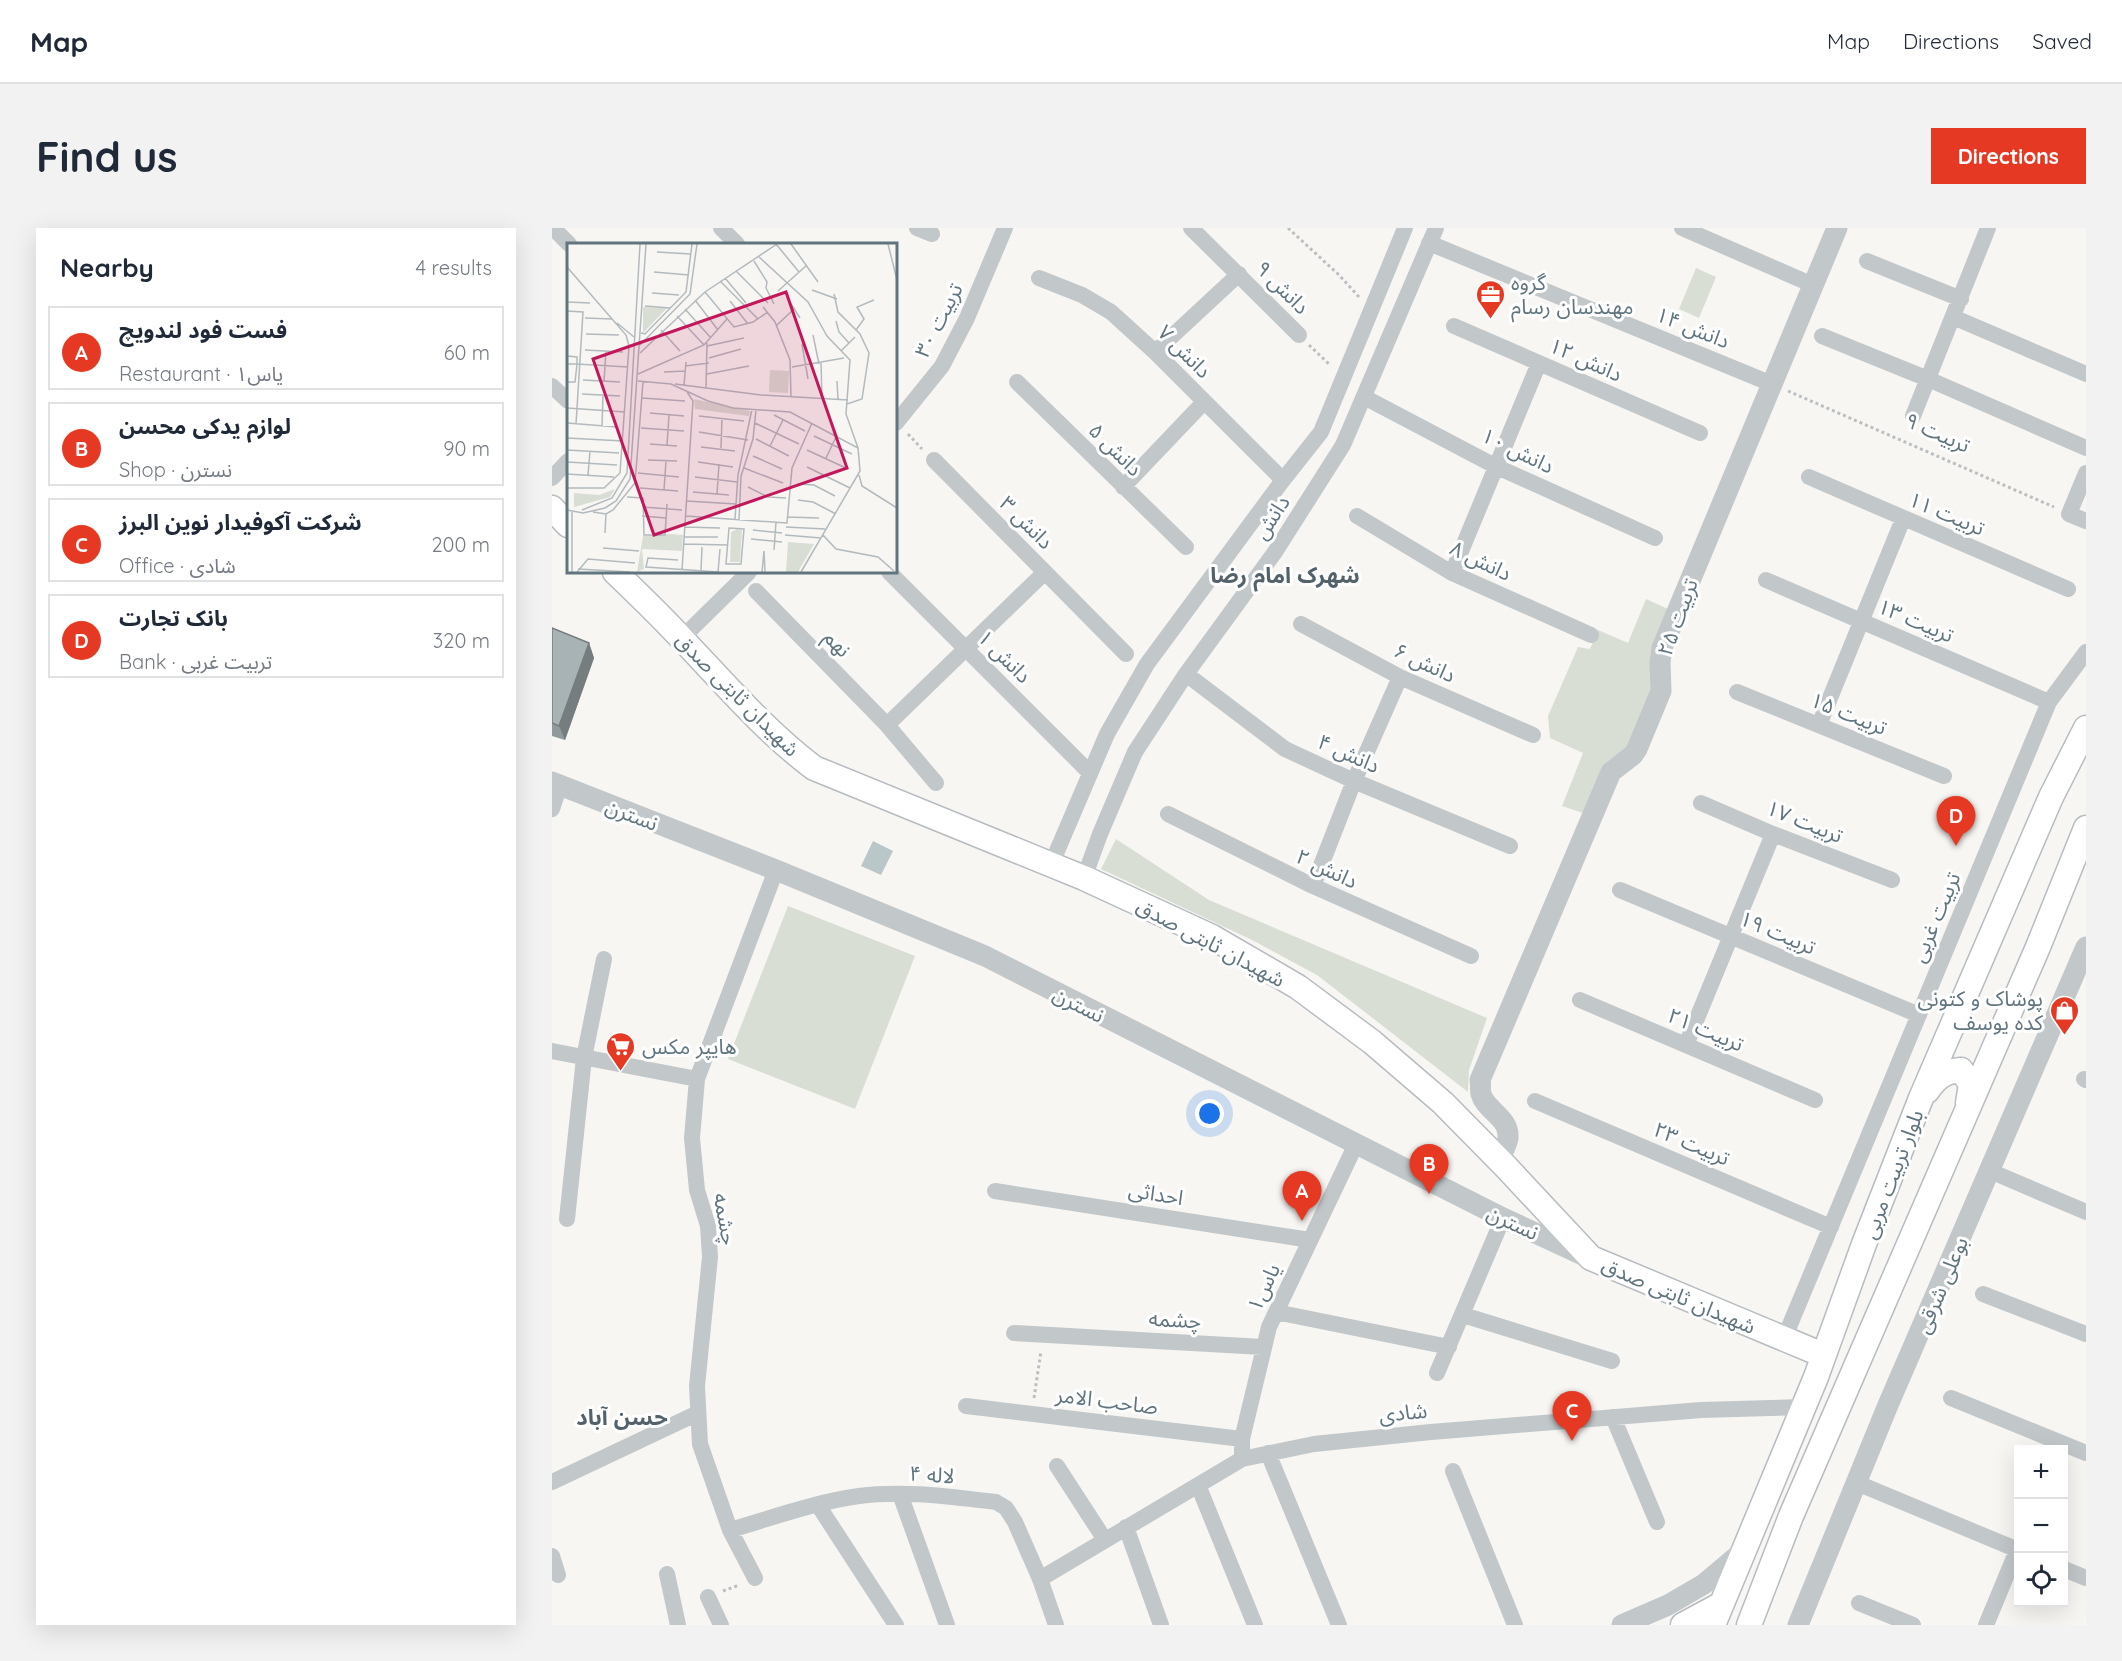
<!DOCTYPE html>
<meta charset="utf-8">
<style>
body{margin:0;font-family:Quicksand,"Noto Sans Arabic",sans-serif;background:#f2f2f3;color:#1f2937}
.controls{position:absolute;right:18px;bottom:18px;display:grid;overflow:hidden;border-radius:0px;box-shadow:0 6px 24px #0002}
.controls button{width:54px;height:54px;display:grid;place-items:center;padding:0;border:0;border-bottom:2px solid #e0e1e3;background:#fff;color:#1f2937;font:30px sans-serif}
.you{position:absolute;left:658px;top:886px;width:21px;height:21px;margin:-15px;border:4px solid #fff;border-radius:50%;background:#1a73e8;box-shadow:0 0 0 9px #1a73e833}
.badge{display:grid;place-items:center;width:39px;height:39px;border-radius:50%;background:#e63924;color:#fff;font-size:20px;font-weight:700}
.pin{position:absolute;translate:-50% -50px;filter:drop-shadow(0 2px 3px #0008)}
.pin::after{content:'';position:absolute;top:32px;width:21px;height:18px;background:inherit;clip-path:polygon(0 0,100% 0,50% 100%)}
.list{margin:0;padding:0;list-style:none}
h2{display:flex;justify-content:space-between;align-items:center;height:78px;margin:0;padding:0 24px;font-size:26px}
h2 small{font-size:20px;font-weight:400;color:#747a83}
.list li{display:grid;grid-template-columns:39px 1fr auto;gap:18px;align-items:center;box-sizing:border-box;height:84px;margin:0 12px 12px;padding:0 12px;border:2px solid #e0e1e3;border-radius:0px}
.list b{display:block;font-size:22px;white-space:nowrap}
.list p{margin:0;font-size:20px;white-space:nowrap;color:#747a83}
.list em{font-size:20px;font-style:normal;color:#747a83}
.icon{flex:none;width:33px;height:33px;fill:none;stroke:currentColor;stroke-width:2;stroke-linecap:round;stroke-linejoin:round}
.map{position:relative;flex:none;width:1534px;height:1397px;overflow:hidden;border-radius:0px}
header{display:flex;align-items:center;gap:36px;box-sizing:border-box;height:84px;padding:0 30px;background:#fff;border-bottom:2px solid #e0e1e3}
header strong{font-size:28px}
nav{display:flex;gap:33px;margin-inline-start:auto;font-size:21px}
.intro{display:flex;align-items:center;justify-content:space-between;box-sizing:border-box;height:144px;padding:0 36px}
h1{margin:0;font-size:42px}
.button{padding:15px 27px;border-radius:0px;background:#e63924;color:#fff;font-size:21px;font-weight:700}
main{display:flex;gap:36px;padding:0 36px}
aside{flex:1;background:#fff;border-radius:0px;box-shadow:0 6px 24px #0002}
.map>svg:first-child{display:block}
.green{fill:#d9ded4}
.water{fill:#b9c7c9}
.lines{fill:none;stroke-linecap:round;stroke-linejoin:round}
.secondary-casing{stroke:#b6bcc0;stroke-width:27}
.path{stroke:#bcbfc1;stroke-width:3;stroke-dasharray:3 3;stroke-linecap:butt}
.minor{stroke:#c2c7c9;stroke-width:16}
.tertiary{stroke:#c2c7c9;stroke-width:21}
.secondary{stroke:#fff;stroke-width:24}
.wall{fill:#909a9d}
.shaded-wall{fill:#767d7f}
.building{fill:#a8b3b6;stroke:#767d7f;stroke-width:1.5}
.labels{text-anchor:middle;dominant-baseline:central;stroke-width:6;stroke-linejoin:round;paint-order:stroke}
.poi-label{font-size:21px;fill:#61757f;stroke:#fff;text-anchor:start}
.street-label{font-size:21px;fill:#61757f;stroke:#fff}
.neighbourhood-label{font-size:22px;font-weight:bold;fill:#53626a;stroke:#fff}
.inset-road{fill:none;stroke:#b2babe;stroke-width:1.5}
.view{fill:#c2185b;fill-opacity:0.15;stroke:#c2185b;stroke-width:3}
.inset-edge{fill:none;stroke:#61757f;stroke-width:3}
</style>
<header>
<strong>Map</strong>
<nav><a>Map</a><a>Directions</a><a>Saved</a></nav>
</header>
<div class="intro"><h1>Find us</h1><a class="button">Directions</a></div>
<main>
<aside>
<h2>Nearby<small>4 results</small></h2>
<ul class="list">
<li><span class="badge">A</span><div><b>فست فود لندویچ</b><p>Restaurant · یاس۱</p></div><em>60 m</em></li>
<li><span class="badge">B</span><div><b>لوازم یدکی محسن</b><p>Shop · نسترن</p></div><em>90 m</em></li>
<li><span class="badge">C</span><div><b>شرکت آکوفیدار نوین البرز</b><p>Office · شادی</p></div><em>200 m</em></li>
<li><span class="badge">D</span><div><b>بانک تجارت</b><p>Bank · تربیت غربی</p></div><em>320 m</em></li>
</ul>
</aside>
<div class="map">
<svg width="1534" height="1397" viewBox="0 0 1534 1397">
<rect width="100%" height="100%" fill="#f7f6f3"/>
<path class="green" d="M 1144,40 L 1164,49 L 1147,90 L 1127,81 Z
M 1094,371 L 1116,381 L 1098,428 L 1103,452 L 1077,521 L 1057,532 L 1031,585 L 1010,578 L 1031,525 L 998,510 L 996,488 L 1026,419 L 1038,421 L 1046,402 L 1076,415 Z
M 564,611 L 657,672 L 935,790 L 917,842 L 916,864 L 765,747 L 700,712 L 549,641 Z
M 236,678 L 363,728 L 303,881 L 176,831 Z"/>
<path class="water" d="M 321,613 L 341,623 L 329,647 L 309,638 Z"/>
<g class="lines">
<defs>
<path id="secondary" d="M 0,280 L 16,297
M 63,344 C 86,366 109,388 131,412 C 173,456 213,503 262,540 L 532,650 L 660,709 L 746,759 L 820,814 L 891,875 L 955,940 L 1039,1030 L 1271,1127
M 1375,863 C 1384,850 1392,843 1409,842 L 1419,856 L 1416,875
M 1131,1397 L 1168,1377
M 1161,1397 L 1264,1149 L 1312,1016 L 1369,870 L 1499,569 L 1534,500
M 1197,1397 L 1239,1288 L 1486,719 L 1534,600"/>
</defs>
<use href="#secondary" class="secondary-casing"/>
<path class="path" d="M 736,0 L 787,47 L 808,70
M 757,117 L 778,137
M 1236,163 L 1502,279
M 356,206 L 370,221
M 482,1170 L 489,1123
M 171,1363 L 187,1357"/>
<path class="minor" d="M 1,0 L 17,16
M 169,0 L 185,16
M 365,0 L 380,6
M 639,0 L 747,107
M 1130,0 L 1261,57
M 877,15 L 1220,156
M 1315,33 L 1409,71
M 487,50 L 530,67 L 559,84 L 603,124 L 731,252
M 1401,89 L 1534,146
M 902,98 L 1148,205
M 1270,108 L 1376,151 L 1534,220
M 603,124 L 687,46
M 465,154 L 634,319
M 0,158 L 16,173
M 812,169 L 943,238 L 1103,310
M 1361,188 L 1436,0
M 344,195 L 390,138 L 415,90 L 453,0
M 382,232 L 574,426
M 1534,245 L 1517,286 L 1534,293
M 1257,249 L 1516,361
M 0,250 L 16,233
M 571,259 L 652,174
M 805,288 L 900,345 L 1039,407
M 337,344 L 538,545
M 900,345 L 987,135
M 1214,352 L 1497,474
M 204,363 L 335,497 L 384,555
M 749,396 L 848,449 L 981,507
M 130,410 L 197,344
M 634,446 L 733,521 L 802,553 L 958,618
M 1185,464 L 1392,548
M 335,497 L 493,344
M 1267,497 L 1351,291
M 1149,575 L 1221,606 L 1340,652
M 0,581 L 8,557
M 616,586 L 761,658 L 919,728
M 499,637 L 555,506 L 595,436 L 731,252 L 769,204 L 853,0
M 532,650 L 548,606 L 583,524 L 634,446 L 723,324 L 791,217 L 884,0
M 761,658 L 802,553 L 848,449
M 1068,662 L 1367,787
M 1028,772 L 1263,872
M 1134,817 L 1221,606
M 0,823 L 145,851
M 1532,851 L 1534,852
M 983,873 L 1279,999
M 1438,943 L 1534,984
M 443,963 L 758,1012
M 15,991 L 32,830 L 52,731
M 1431,1066 L 1534,1106
M 724,1084 L 897,1119
M 911,1087 L 1060,1133
M 462,1105 L 711,1119
M 1232,1111 L 1497,474 L 1534,424
M 885,1145 L 951,990
M 1399,1170 L 1534,1225
M 414,1178 L 690,1211
M 1061,1189 L 1105,1294
M 716,1225 L 787,1397
M 690,1231 L 690,1211 L 717,1099 L 804,916
M 505,1238 L 553,1312
M 901,1243 L 963,1397
M 0,1254 L 146,1185
M 1305,1255 L 1466,1322
M 646,1257 L 703,1397
M 348,1266 L 395,1397
M 266,1277 L 344,1397
M 574,1299 L 609,1397
M 178,1302 C 220,1290 263,1274 307,1268 C 352,1262 399,1269 444,1274 L 454,1280 L 463,1294 L 488,1351 L 504,1397
M 0,1328 L 6,1347
M 1512,1341 L 1534,1350
M 115,1346 L 126,1397
M 203,1350 L 178,1302 L 148,1216 L 145,1158 L 158,1029 L 156,998 L 145,962 L 140,910 L 145,851 L 224,642
M 488,1351 L 690,1231 L 762,1216 L 879,1204 L 1149,1182 L 1252,1179
M 156,1369 L 169,1397
M 1307,1375 L 1361,1397
M 1434,1397 L 1466,1320"/>
<path class="tertiary" d="M 0,554 L 224,642 L 433,728 L 951,990 L 1035,1029
M 947,932 C 950,925 955,917 956,910 C 958,890 934,883 929,866 C 928,862 929,856 928,852 L 1059,544 L 1081,527 L 1085,521 L 1109,463 L 1108,434 L 1110,420 L 1285,0
M 1070,1397 L 1116,1377 L 1152,1356 L 1190,1324
M 1246,1397 L 1336,1177 L 1534,719"/>
<use href="#secondary" class="secondary"/>
</g>
<path class="wall" d="M 0,400 L 37,415 L 42,430 L 13,512 L 0,508 Z"/>
<path class="shaded-wall" d="M 37,415 L 42,430 L 13,512 L 7,498 Z"/>
<path class="building" d="M 0,400 L 37,415 L 7,498 L 0,495 Z"/>
<defs>
<symbol id="office-pin" viewBox="-11 -11 22 30"><path d="M0 17L-7.5 6A9.5 9.5 0 1 1 7.5 6Z" fill="#e63924" stroke="#fff"/><path d="M-6-3h4V-5.5h4V-3h4V5H-6ZM-1-4.5V-3h2v-1.5ZM-6 0V1H6V0Z" fill="#fff"/></symbol>
<symbol id="shop-pin" viewBox="-11 -11 22 30"><path d="M0 17L-7.5 6A9.5 9.5 0 1 1 7.5 6Z" fill="#e63924" stroke="#fff"/><path d="M-5-2.5h2.3a2.7 3.5 0 0 1 5.4 0H5L5.5 6h-11ZM-1.5-2.5h3a1.5 2.3 0 0 0-3 0Z" fill="#fff"/></symbol>
<symbol id="supermarket-pin" viewBox="-11 -11 22 30"><path d="M0 17L-7.5 6A9.5 9.5 0 1 1 7.5 6Z" fill="#e63924" stroke="#fff"/><path d="M-6-5.5h2.5l.6 2H6L4.5 2H-2.5L-4.4-4H-6ZM-1.5 3.2a1.3 1.3 0 1 0 .1 0ZM3 3.2a1.3 1.3 0 1 0 .1 0Z" fill="#fff"/></symbol>
</defs>
<g fill-rule="evenodd">
<use href="#office-pin" x="922" y="50" width="33" height="45"/>
<use href="#shop-pin" x="1496" y="766" width="33" height="45"/>
<use href="#supermarket-pin" x="52" y="802" width="33" height="45"/>
</g>
<g class="labels">
<g class="poi-label">
<text x="959" y="54">گروه<tspan x="959" dy="24">مهندسان رسام</tspan></text>
<text x="1491" y="770" text-anchor="end">پوشاک و کتونی<tspan x="1491" dy="24">کده یوسف</tspan></text>
<text x="90" y="818">هایپر مکس</text>
</g>
<g class="street-label">
<text transform="translate(731 59) rotate(45)">دانش ۹</text>
<text transform="translate(386 92) rotate(-63)">تربیت ۳۰</text>
<text transform="translate(1141 99) rotate(22)">دانش ۱۴</text>
<text transform="translate(633 123) rotate(45)">دانش ۷</text>
<text transform="translate(1034 131) rotate(24)">دانش ۱۲</text>
<text transform="translate(1386 204) rotate(24)">تربیت ۹</text>
<text transform="translate(564 221) rotate(45)">دانش ۵</text>
<text transform="translate(966 222) rotate(26)">دانش ۱۰</text>
<text transform="translate(1395 285) rotate(23)">تربیت ۱۱</text>
<text transform="translate(719 289) rotate(-57)">دانش</text>
<text transform="translate(475 294) rotate(45)">دانش ۳</text>
<text transform="translate(929 332) rotate(26)">دانش ۸</text>
<text transform="translate(1125 389) rotate(-70)">تربیت ۲۵</text>
<text transform="translate(1364 392) rotate(23)">تربیت ۱۳</text>
<text transform="translate(286 415) rotate(46)">نهم</text>
<text transform="translate(453 428) rotate(45)">دانش ۱</text>
<text transform="translate(873 434) rotate(25)">دانش ۶</text>
<text transform="translate(186 466) rotate(45)">شهیدان ثابتی صدق</text>
<text transform="translate(1297 485) rotate(22)">تربیت ۱۵</text>
<text transform="translate(797 525) rotate(24)">دانش ۴</text>
<text transform="translate(80 586) rotate(21)">نسترن</text>
<text transform="translate(1253 593) rotate(22)">تربیت ۱۷</text>
<text transform="translate(775 640) rotate(25)">دانش ۲</text>
<text transform="translate(1383 689) rotate(-67)">تربیت غربی</text>
<text transform="translate(1226 704) rotate(23)">تربیت ۱۹</text>
<text transform="translate(659 714) rotate(28)">شهیدان ثابتی صدق</text>
<text transform="translate(527 776) rotate(27)">نسترن</text>
<text transform="translate(1154 801) rotate(23)">تربیت ۲۱</text>
<text transform="translate(1140 915) rotate(23)">تربیت ۲۳</text>
<text transform="translate(1340 946) rotate(-69)">بلوار تربیت مربی</text>
<text transform="translate(604 965) rotate(9)">احداثی</text>
<text transform="translate(174 991) rotate(80)">چشمه</text>
<text transform="translate(961 994) rotate(25)">نسترن</text>
<text transform="translate(1389 1057) rotate(-67)">بوعلی شرقی</text>
<text transform="translate(711 1059) rotate(-65)">یاس۱</text>
<text transform="translate(1127 1067) rotate(23)">شهیدان ثابتی صدق</text>
<text transform="translate(623 1091) rotate(3)">چشمه</text>
<text transform="translate(555 1172) rotate(7)">صاحب الامر</text>
<text transform="translate(851 1184) rotate(-6)">شادی</text>
<text transform="translate(380 1246) rotate(4)">لاله ۴</text>
</g>
<g class="neighbourhood-label">
<text x="733" y="347">شهرک امام رضا</text>
<text x="70" y="1189">حسن آباد</text>
</g>
</g>
<g transform="translate(15 15)">
<rect width="330" height="330" fill="#f7f6f3"/>
<path d="M 76,64 L 100,65 L 76,90 ZM 203,127 L 222,128 L 221,150 L 202,149 ZM 127,156 L 183,168 L 182,173 L 128,166 ZM 48,246 L 43,254 L 7,264 L 7,250 L 32,252 ZM 170,286 L 175,287 L 173,319 L 163,319 L 164,289 ZM 101,291 L 116,292 L 115,308 L 75,306 L 77,326 L 70,329 L 76,293 ZM 221,299 L 247,301 L 231,329 L 219,329 Z" fill="#d9ded4"/>
<path class="inset-road" d="M 209,1 L 232,29M 224,1 L 251,39M 321,1 L 330,37M 90,9 L 124,11M 192,14 L 241,59 L 260,93 L 283,117 L 279,171 L 291,205M 187,18 L 200,39 L 199,45 L 207,61M 0,24 L 59,92 L 62,103 L 53,230 L 37,245 L 0,245M 169,28 L 201,60M 87,29 L 122,32M 158,35 L 179,60M 153,38 L 191,76M 245,47 L 270,56M 211,48 L 240,22M 138,49 L 167,84 L 186,79 L 201,69M 85,50 L 112,52M 267,51 L 271,69 L 293,91 L 302,110 L 295,156 L 280,161M 221,56 L 233,75M 128,57 L 151,87M 163,58 L 181,81M 0,59 L 23,60M 78,63 L 103,65M 196,64 L 208,79 L 223,117 L 224,154M 118,66 L 144,95M 0,68 L 16,69 L 9,181M 110,73 L 137,102M 18,75 L 45,76M 269,78 L 272,89 L 282,100M 50,80 L 67,94M 210,82 L 228,65M 94,87 L 113,108M 289,87 L 297,76 L 290,64 L 307,57M 74,90 L 78,91 L 119,49 L 125,1M 19,91 L 52,92M 246,92 L 252,121M 235,101 L 241,136M 73,102 L 123,51 L 130,1M 140,103 L 177,95M 18,107 L 56,109M 274,108 L 288,94M 73,110 L 138,49 L 210,1M 0,113 L 10,114 L 10,121 L 0,121M 142,115 L 174,106M 254,120 L 255,155M 118,123 L 142,120M 225,124 L 277,115M 97,129 L 118,128M 71,131 L 137,102 L 160,76M 140,131 L 182,123M 16,137 L 53,139M 37,138 L 39,108M 71,138 L 104,141 L 141,158 L 166,165 L 223,169 L 291,205 L 293,228 L 234,329M 270,138 L 271,156M 0,139 L 8,139 L 10,121 L 61,124M 108,141 L 194,152 L 281,157M 117,142 L 119,119M 139,145 L 140,100M 15,151 L 53,153M 75,155 L 118,158M 0,165 L 58,169M 83,170 L 117,173M 207,172 L 238,188M 132,173 L 177,178M 0,180 L 50,184M 188,180 L 232,201M 35,183 L 36,152M 74,185 L 117,188M 132,189 L 181,197M 247,193 L 285,211M 0,195 L 56,198M 189,196 L 222,213M 83,201 L 110,203M 100,202 L 102,172M 203,203 L 216,177M 134,204 L 168,208M 154,205 L 155,175M 0,207 L 52,210M 240,207 L 281,226M 186,213 L 215,226M 259,215 L 270,192M 81,217 L 110,218M 0,219 L 50,222M 131,219 L 166,224M 240,224 L 283,245M 177,225 L 216,240M 71,230 L 112,234M 0,231 L 47,234M 21,232 L 23,208M 292,232 L 295,243 L 330,265M 128,234 L 170,239M 232,241 L 247,242 L 268,253M 181,244 L 201,254 L 219,255M 73,245 L 111,248M 97,247 L 99,218M 126,249 L 162,252M 150,251 L 152,221M 60,254 L 76,255 L 77,292 L 98,292 L 100,261M 231,257 L 246,259 L 269,271M 119,258 L 169,261M 76,264 L 115,267M 0,267 L 16,270 L 38,265 L 49,258 L 63,236 L 79,1M 15,267 L 45,255 L 60,230 L 73,1M 5,268 L 5,329M 26,269 L 39,271 L 46,267 L 68,240 L 76,139M 75,273 L 99,275M 119,273 L 220,280 L 225,225 L 245,180M 220,274 L 252,275M 168,276 L 171,232 L 185,166M 172,277 L 174,233 L 186,196 L 189,167M 118,284 L 153,285M 219,284 L 258,286M 162,285 L 177,286 L 174,321 L 159,321 ZM 186,287 L 215,290M 38,290 L 39,271M 218,292 L 254,295M 256,292 L 269,306 L 311,314 L 327,328M 117,294 L 151,294M 184,296 L 215,299M 117,301 L 161,302M 36,305 L 72,308M 207,307 L 209,279M 111,317 L 81,315 L 79,324 L 151,329M 11,326 L 63,329M 115,327 L 126,158 L 120,149M 134,328 L 135,304M 10,329 L 21,316 L 68,320M 151,329 L 153,306M 195,329 L 197,308 L 198,329"/>
<path class="view" d="M 219,49 L 280,225 L 87,292 L 26,116 Z"/>
<rect width="330" height="330" class="inset-edge"/>
</g>
</svg>
<div class="controls">
<button>+</button>
<button>−</button>
<button><svg class="icon" aria-label="locate" viewBox="0 0 24 24"><circle cx="12" cy="12" r="6"/><path d="M12 2v4M12 18v4M2 12h4M18 12h4"/></svg></button>
</div>
<div class="you"></div>
<div class="pin badge" style="left:750px;top:993px">A</div>
<div class="pin badge" style="left:877px;top:966px">B</div>
<div class="pin badge" style="left:1020px;top:1213px">C</div>
<div class="pin badge" style="left:1404px;top:618px">D</div>
</div>
</main>
